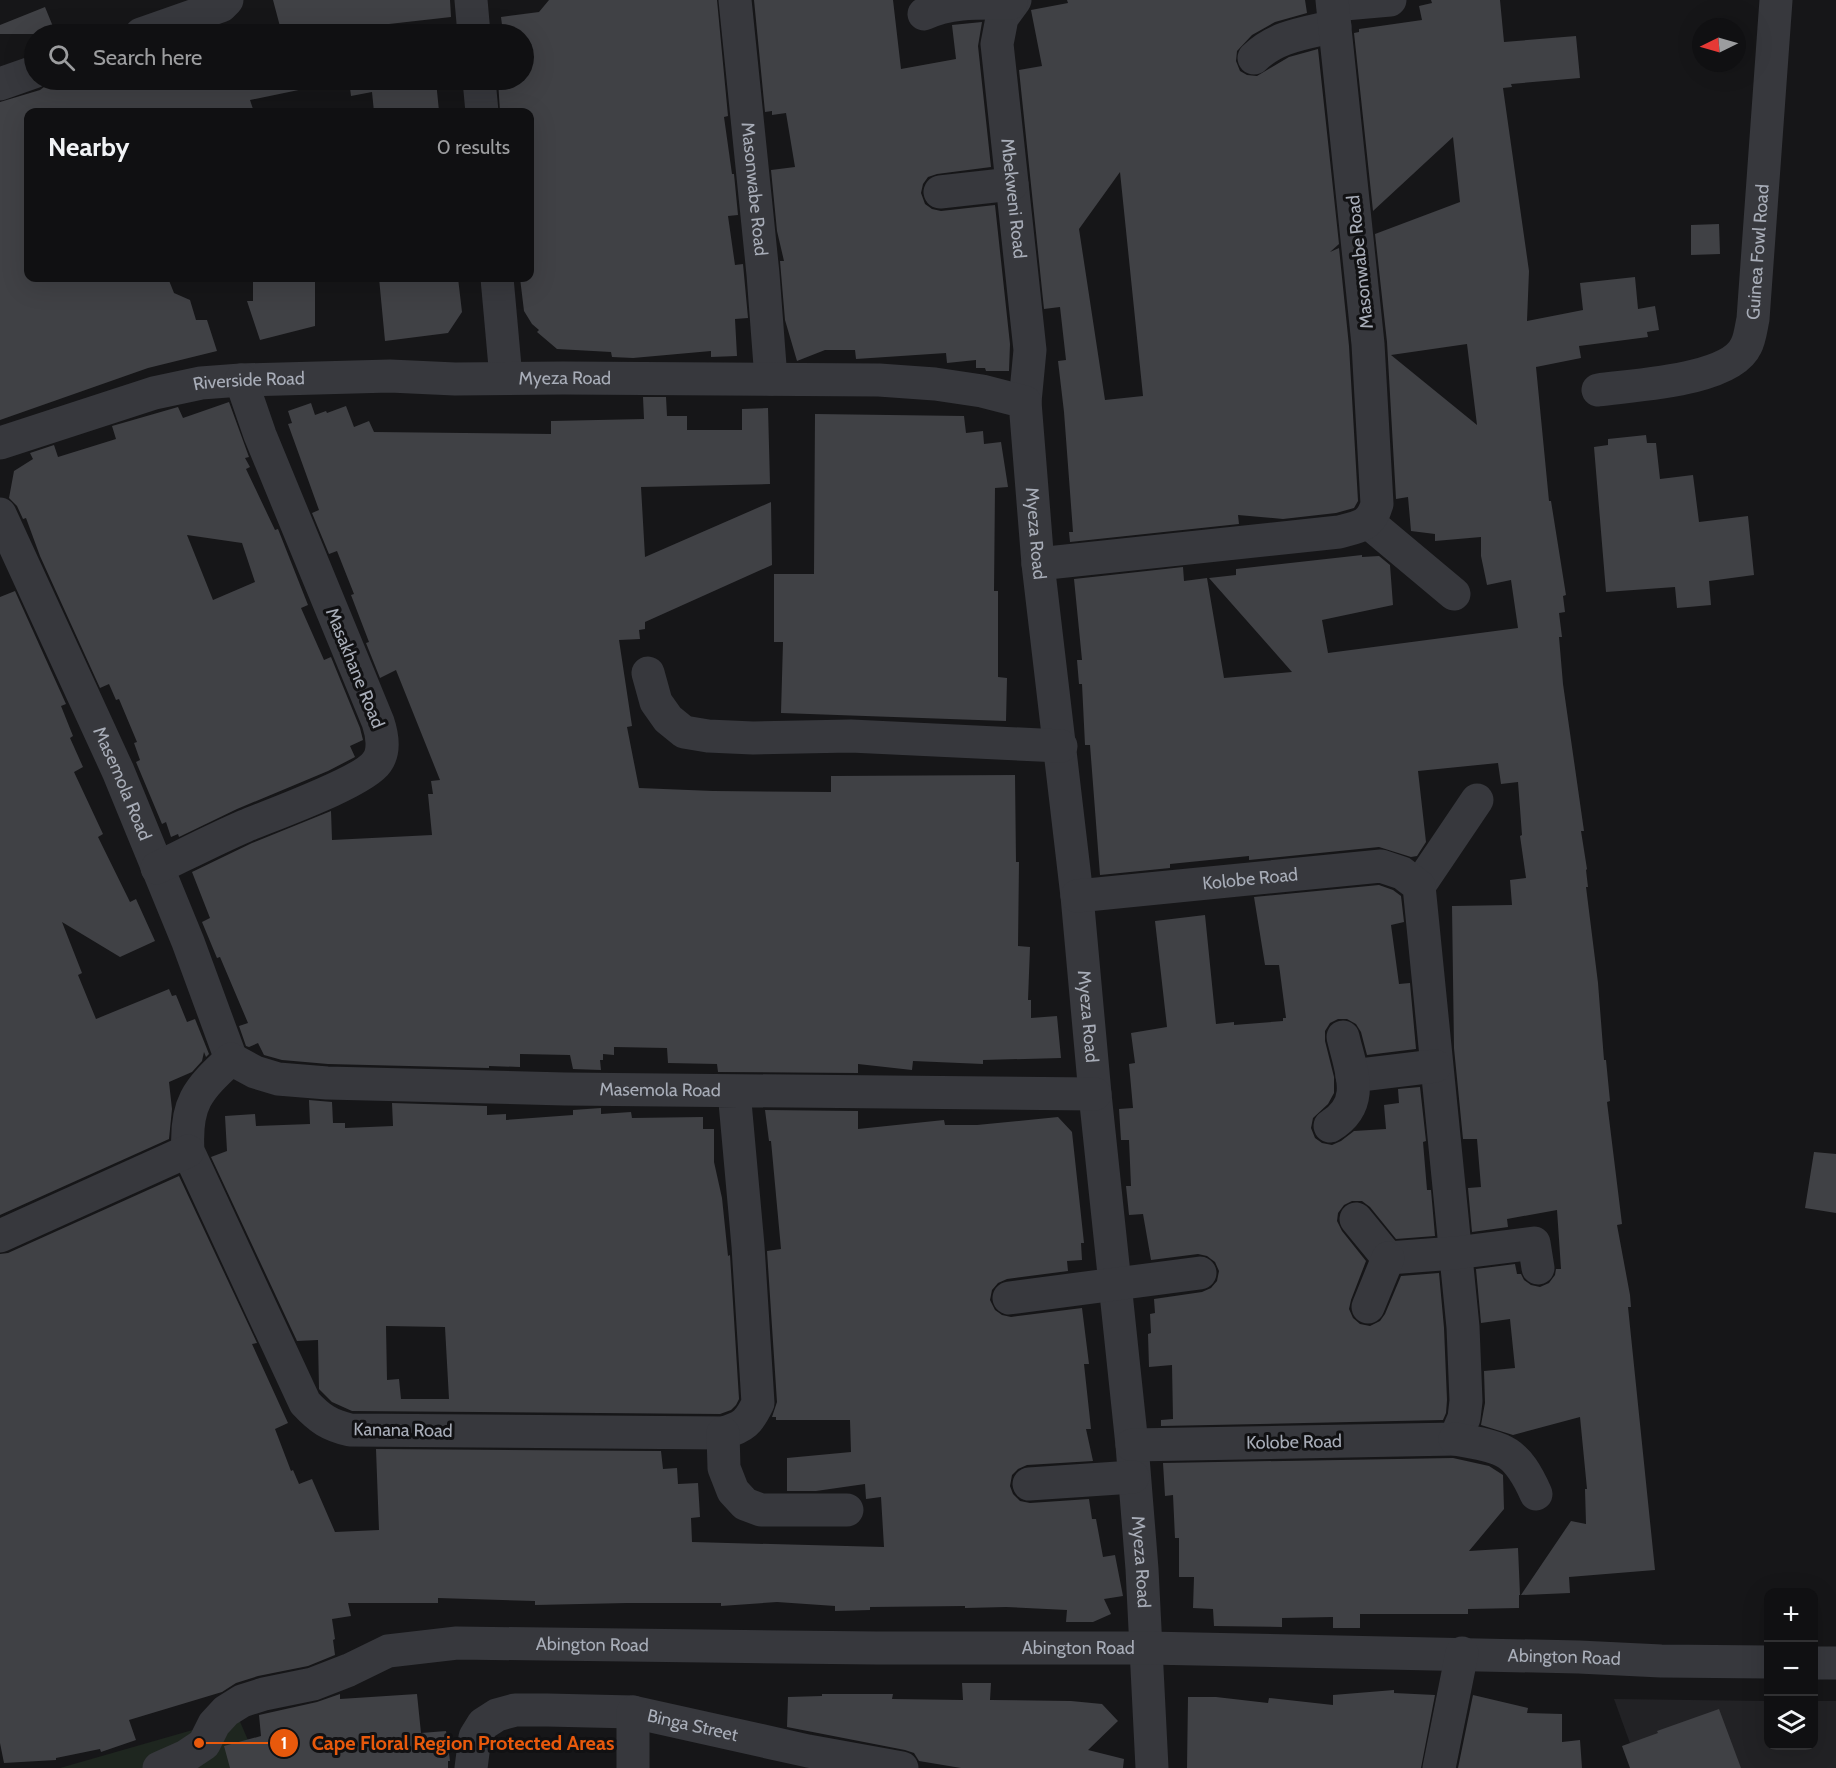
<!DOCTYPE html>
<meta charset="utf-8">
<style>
body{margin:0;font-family:Cabin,sans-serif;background:#1e1e20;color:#f1f3f6}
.controls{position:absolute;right:18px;bottom:18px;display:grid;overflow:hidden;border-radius:12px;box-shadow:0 6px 24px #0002}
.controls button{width:54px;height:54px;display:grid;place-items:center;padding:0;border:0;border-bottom:2px solid #303032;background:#101012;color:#f1f3f6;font:30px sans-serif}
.compass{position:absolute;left:1692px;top:18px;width:54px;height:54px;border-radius:50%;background:#101012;box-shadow:0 6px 24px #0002;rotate:265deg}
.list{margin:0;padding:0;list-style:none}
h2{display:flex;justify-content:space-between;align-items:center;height:78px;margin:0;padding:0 24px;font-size:26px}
h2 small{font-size:20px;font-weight:400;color:#9c9d9f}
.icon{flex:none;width:33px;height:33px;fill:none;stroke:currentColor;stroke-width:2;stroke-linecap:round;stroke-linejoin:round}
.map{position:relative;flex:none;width:1836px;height:1768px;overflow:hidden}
.search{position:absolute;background:#101012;box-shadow:0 6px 24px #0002;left:24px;top:24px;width:510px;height:66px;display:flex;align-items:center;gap:15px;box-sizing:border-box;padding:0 21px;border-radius:33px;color:#9c9d9f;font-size:22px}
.panel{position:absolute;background:#101012;box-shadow:0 6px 24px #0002;left:24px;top:108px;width:510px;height:174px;border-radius:12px}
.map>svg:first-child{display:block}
.built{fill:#222225}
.green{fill:#1e261f}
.building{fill:#404145;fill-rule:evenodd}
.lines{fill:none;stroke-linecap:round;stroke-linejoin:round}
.street{stroke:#37383d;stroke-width:33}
.labels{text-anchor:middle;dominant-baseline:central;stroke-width:6;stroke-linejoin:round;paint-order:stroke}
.street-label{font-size:18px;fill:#a8adb8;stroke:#111113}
.leader{fill:none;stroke:#e8590c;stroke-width:2}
.callout-dot{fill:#e8590c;stroke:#111113;stroke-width:2}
.mark-label{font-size:18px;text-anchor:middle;font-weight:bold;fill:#fff}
.callout-label{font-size:20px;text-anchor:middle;font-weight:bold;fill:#e8590c;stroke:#111113;stroke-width:6;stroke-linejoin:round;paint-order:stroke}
</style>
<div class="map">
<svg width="1836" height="1768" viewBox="0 0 1836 1768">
<rect width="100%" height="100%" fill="#161618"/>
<path class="built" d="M 1614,1699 L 1768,1701 L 1768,1746 L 1814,1746 L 1814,1701 L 1836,1701 L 1836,1768 L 1639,1768 Z"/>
<path class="green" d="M 238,1717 L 260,1768 L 60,1768 Z"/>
<path class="building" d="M 273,0 L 450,0 L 451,17 L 389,24 L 391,34 L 282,34 Z
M 549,0 L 717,0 L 728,116 L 724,117 L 732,174 L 734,174 L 738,215 L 728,216 L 735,265 L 743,264 L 748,318 L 735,319 L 737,356 L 711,357 L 711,351 L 633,358 L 612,357 L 611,352 L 557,349 L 537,332 L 539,330 L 532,324 L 524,311 L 520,278 L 530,278 L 530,112 L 500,112 L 498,80 L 524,80 L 524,34 L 497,34 L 503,33 L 501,17 L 539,12 Z
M 754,0 L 893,0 L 901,69 L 956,59 L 952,25 L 982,22 L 978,46 L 991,167 L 937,174 L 928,177 L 923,184 L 921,193 L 925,204 L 932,209 L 941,211 L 995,205 L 1010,344 L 1009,371 L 986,371 L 985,368 L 976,368 L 976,360 L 947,363 L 946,353 L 856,359 L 855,350 L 825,350 L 797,361 L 785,320 L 780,261 L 784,261 L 777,231 L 771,170 L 795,167 L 786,113 L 772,115 L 772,111 L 765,112 Z
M 1067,0 L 1305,0 L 1307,13 L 1275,22 L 1252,35 L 1237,51 L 1236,61 L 1240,71 L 1247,75 L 1257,76 L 1289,57 L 1318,49 L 1339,244 L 1330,252 L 1339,248 L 1349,346 L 1358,501 L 1354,508 L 1336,513 L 1283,519 L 1238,515 L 1239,524 L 1070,542 L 1069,532 L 1073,532 L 1064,412 L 1058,361 L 1066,360 L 1060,307 L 1044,309 L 1019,70 L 1042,66 L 1031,10 L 1068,3 ZM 1120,172 L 1143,396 L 1105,400 L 1079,229 Z
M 1431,0 L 1500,0 L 1504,42 L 1576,36 L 1580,78 L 1511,84 L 1512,87 L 1503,88 L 1529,271 L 1527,321 L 1583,310 L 1580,283 L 1635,277 L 1638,309 L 1655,306 L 1659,330 L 1647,332 L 1648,337 L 1579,346 L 1581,358 L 1536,367 L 1549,501 L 1551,501 L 1566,595 L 1563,596 L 1565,612 L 1559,613 L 1562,637 L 1559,637 L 1563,684 L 1584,831 L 1581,831 L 1587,869 L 1586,870 L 1588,887 L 1586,887 L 1598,983 L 1604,1060 L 1606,1060 L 1610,1101 L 1607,1102 L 1622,1224 L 1617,1225 L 1630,1295 L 1631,1307 L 1628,1307 L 1655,1570 L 1569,1577 L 1570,1593 L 1521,1595 L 1571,1521 L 1586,1524 L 1585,1489 L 1587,1489 L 1580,1417 L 1513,1435 L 1481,1425 L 1485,1403 L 1484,1371 L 1515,1368 L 1510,1319 L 1481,1323 L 1476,1269 L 1515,1264 L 1517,1274 L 1521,1274 L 1524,1280 L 1531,1285 L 1540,1287 L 1549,1283 L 1555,1275 L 1556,1269 L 1561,1269 L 1557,1210 L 1507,1219 L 1508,1227 L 1472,1232 L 1468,1188 L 1481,1187 L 1477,1139 L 1463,1139 L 1454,1048 L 1452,906 L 1512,905 L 1510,880 L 1526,878 L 1520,836 L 1522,835 L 1518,782 L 1501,784 L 1498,763 L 1418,771 L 1426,842 L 1417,856 L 1411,857 L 1379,847 L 1249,860 L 1249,856 L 1170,864 L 1170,868 L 1100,875 L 1090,745 L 1085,745 L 1082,684 L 1079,684 L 1077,660 L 1082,660 L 1074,579 L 1183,567 L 1184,581 L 1207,578 L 1224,678 L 1292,672 L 1209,578 L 1236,575 L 1236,569 L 1362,555 L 1362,557 L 1379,556 L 1390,565 L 1393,605 L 1322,620 L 1328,653 L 1518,628 L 1511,580 L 1487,585 L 1481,556 L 1481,537 L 1435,541 L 1435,534 L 1411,531 L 1408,497 L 1396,499 L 1387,342 L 1375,234 L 1460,202 L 1453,137 L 1373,211 L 1354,33 L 1359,32 L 1359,29 L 1422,20 L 1419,6 L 1432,3 ZM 1467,344 L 1477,425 L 1391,355 Z
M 45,7 L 56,34 L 0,34 L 0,25 Z
M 61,80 L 347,80 L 250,100 L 254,112 L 28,112 L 28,278 L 168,278 L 174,293 L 190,300 L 196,320 L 207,320 L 217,351 L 148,368 L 0,420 L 0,102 L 40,90 L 48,84 Z
M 349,80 L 401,80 L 402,83 L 436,81 L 439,111 L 374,112 L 372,92 L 351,96 Z
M 1719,224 L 1720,254 L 1691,255 L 1691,225 Z
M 253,278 L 315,278 L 315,326 L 260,340 L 247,301 L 253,301 Z
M 379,278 L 458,278 L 462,312 L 448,333 L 385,341 Z
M 643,397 L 666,397 L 667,416 L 687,416 L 687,430 L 742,430 L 742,409 L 768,408 L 770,484 L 641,487 L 645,557 L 771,502 L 772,565 L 645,622 L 645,629 L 639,630 L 640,639 L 619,640 L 632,726 L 627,727 L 639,788 L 713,791 L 831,792 L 831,776 L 1015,775 L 1016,862 L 1019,862 L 1018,946 L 1030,947 L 1028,1000 L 1031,1000 L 1031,1018 L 1057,1016 L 1061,1058 L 983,1060 L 983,1064 L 913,1061 L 912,1070 L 858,1064 L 858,1073 L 718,1072 L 717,1064 L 668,1063 L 667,1048 L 614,1047 L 614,1055 L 603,1054 L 603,1060 L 600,1060 L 601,1070 L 573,1069 L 570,1055 L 520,1054 L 520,1067 L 489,1066 L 489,1068 L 328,1064 L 282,1060 L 264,1055 L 258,1043 L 249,1047 L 246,1046 L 239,1026 L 248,1023 L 220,957 L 217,958 L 202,922 L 210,918 L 192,872 L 252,843 L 331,811 L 332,840 L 432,835 L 428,794 L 433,794 L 431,781 L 440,780 L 396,670 L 380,678 L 366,643 L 369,642 L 351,595 L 354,594 L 337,551 L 329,554 L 312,513 L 319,510 L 288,424 L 292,423 L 288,411 L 311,403 L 315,415 L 326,411 L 327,413 L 346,406 L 354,427 L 369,421 L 374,432 L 551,434 L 551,421 L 644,419 Z
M 229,402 L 249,457 L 245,458 L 250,467 L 246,469 L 275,530 L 278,529 L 308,605 L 301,608 L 324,660 L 331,657 L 360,728 L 363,740 L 350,746 L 355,757 L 328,771 L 237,809 L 179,837 L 178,834 L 171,837 L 166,822 L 162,824 L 136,762 L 140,760 L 134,743 L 137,742 L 119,699 L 116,700 L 109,684 L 100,688 L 40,556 L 26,518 L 23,519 L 17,506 L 9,498 L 14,471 L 33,459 L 30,453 L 54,445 L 58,457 L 116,439 L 112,426 L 126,422 L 178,407 L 183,418 ZM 187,535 L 242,543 L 255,582 L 213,600 Z
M 815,414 L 964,416 L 966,433 L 983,431 L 984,444 L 1001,442 L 1008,487 L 995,488 L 994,591 L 998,591 L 998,677 L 1007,678 L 1006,721 L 781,713 L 783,642 L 774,642 L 774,574 L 814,574 Z
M 1646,435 L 1647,443 L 1656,443 L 1660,479 L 1693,475 L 1699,522 L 1748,516 L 1754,575 L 1709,581 L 1711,605 L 1677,608 L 1675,587 L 1606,592 L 1594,447 L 1608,445 L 1608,439 Z
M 15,591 L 66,704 L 61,706 L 73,736 L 70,738 L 83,767 L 74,772 L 103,834 L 98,837 L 130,902 L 136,899 L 155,941 L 120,957 L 62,922 L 82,973 L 78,975 L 96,1019 L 169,989 L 172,996 L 176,995 L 187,1022 L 195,1019 L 209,1054 L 206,1057 L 204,1052 L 202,1061 L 192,1072 L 169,1082 L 172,1109 L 169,1139 L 0,1215 L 0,597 Z
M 1379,885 L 1393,890 L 1401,896 L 1404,922 L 1391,925 L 1399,984 L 1410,983 L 1416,1049 L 1367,1055 L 1361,1032 L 1356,1024 L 1347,1019 L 1338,1019 L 1330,1023 L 1325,1031 L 1325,1041 L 1334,1077 L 1334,1093 L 1328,1104 L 1313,1118 L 1311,1128 L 1315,1138 L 1322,1143 L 1332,1145 L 1341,1141 L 1354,1131 L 1386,1129 L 1384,1105 L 1399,1103 L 1398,1089 L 1420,1087 L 1426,1141 L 1423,1142 L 1427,1190 L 1431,1190 L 1435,1236 L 1396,1239 L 1370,1207 L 1362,1201 L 1352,1201 L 1344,1205 L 1338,1213 L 1337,1221 L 1342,1231 L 1366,1261 L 1351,1300 L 1349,1309 L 1353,1318 L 1360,1324 L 1370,1326 L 1380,1321 L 1385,1314 L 1401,1276 L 1439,1273 L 1444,1328 L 1447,1400 L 1446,1413 L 1443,1420 L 1161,1426 L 1161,1420 L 1173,1419 L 1172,1365 L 1149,1367 L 1148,1334 L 1151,1333 L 1150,1314 L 1155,1313 L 1154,1299 L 1202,1292 L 1211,1288 L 1217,1281 L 1219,1271 L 1215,1262 L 1207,1256 L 1198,1254 L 1151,1260 L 1143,1214 L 1129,1215 L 1126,1186 L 1131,1186 L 1129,1140 L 1121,1140 L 1119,1109 L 1133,1108 L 1129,1064 L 1135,1063 L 1131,1033 L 1167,1027 L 1155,921 L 1205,915 L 1216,1024 L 1234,1022 L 1234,1025 L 1283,1021 L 1283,1018 L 1286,1018 L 1279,965 L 1265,965 L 1254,897 Z
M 309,1100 L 332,1102 L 333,1123 L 345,1123 L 345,1128 L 393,1126 L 392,1103 L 487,1106 L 487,1115 L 506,1114 L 506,1120 L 573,1115 L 573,1110 L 601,1108 L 601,1114 L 631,1112 L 632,1118 L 703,1117 L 703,1129 L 714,1129 L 714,1162 L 722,1198 L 728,1256 L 730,1255 L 739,1399 L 736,1405 L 731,1410 L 720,1414 L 352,1411 L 332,1402 L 319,1389 L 318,1340 L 297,1341 L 211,1157 L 227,1151 L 225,1116 L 255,1114 L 256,1126 L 310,1124 ZM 386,1326 L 445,1327 L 449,1399 L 401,1399 L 399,1379 L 387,1380 Z
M 765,1110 L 858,1111 L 858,1129 L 944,1120 L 945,1125 L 977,1125 L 1058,1117 L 1072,1132 L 1084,1243 L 1081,1243 L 1082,1260 L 1067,1261 L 1068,1271 L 1007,1279 L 998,1283 L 992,1290 L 990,1300 L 995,1310 L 1002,1315 L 1011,1317 L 1082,1308 L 1089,1364 L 1084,1364 L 1091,1429 L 1086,1429 L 1093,1461 L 1027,1465 L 1018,1469 L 1012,1475 L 1010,1486 L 1013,1494 L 1020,1501 L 1030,1503 L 1089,1499 L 1092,1519 L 1096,1519 L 1103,1557 L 1115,1555 L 1123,1596 L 1104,1599 L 1111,1614 L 1093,1622 L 1066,1622 L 1067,1610 L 1006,1607 L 965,1608 L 965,1606 L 870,1607 L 870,1610 L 835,1611 L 835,1606 L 777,1602 L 721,1606 L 721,1603 L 627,1603 L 535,1605 L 535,1601 L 438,1598 L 438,1603 L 348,1603 L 351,1616 L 332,1619 L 335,1639 L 333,1640 L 335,1655 L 308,1666 L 258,1676 L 236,1683 L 222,1692 L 129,1720 L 136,1740 L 101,1752 L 100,1749 L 56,1758 L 56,1760 L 4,1763 L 0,1743 L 0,1254 L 8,1253 L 179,1176 L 257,1343 L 252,1344 L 288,1423 L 275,1429 L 291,1471 L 293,1470 L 299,1484 L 312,1479 L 335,1532 L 379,1530 L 376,1449 L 661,1451 L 663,1469 L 677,1468 L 678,1484 L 698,1483 L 700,1517 L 691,1518 L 692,1542 L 884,1547 L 881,1497 L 866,1499 L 865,1484 L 816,1491 L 787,1491 L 787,1458 L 851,1452 L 850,1420 L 776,1420 L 776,1417 L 772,1417 L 777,1402 L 767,1251 L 781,1249 L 771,1141 L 769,1141 Z
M 1814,1152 L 1836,1154 L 1836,1213 L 1805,1208 Z
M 1453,1458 L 1489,1466 L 1503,1475 L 1504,1509 L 1469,1551 L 1518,1548 L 1520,1595 L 1519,1595 L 1519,1608 L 1468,1609 L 1468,1614 L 1360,1614 L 1360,1628 L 1333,1628 L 1333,1617 L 1282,1618 L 1282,1627 L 1214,1626 L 1213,1609 L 1193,1608 L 1194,1577 L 1179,1577 L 1179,1538 L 1175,1538 L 1173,1495 L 1165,1496 L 1163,1463 Z
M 962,1683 L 991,1683 L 990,1700 L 1071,1701 L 1102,1704 L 1118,1721 L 1088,1750 L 1124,1759 L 1123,1768 L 961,1768 L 919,1761 L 914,1753 L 905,1750 L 787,1727 L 788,1697 L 822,1696 L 822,1694 L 893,1694 L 892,1699 L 963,1700 Z
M 1394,1690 L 1394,1693 L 1435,1695 L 1421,1768 L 1187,1768 L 1188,1697 L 1216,1697 L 1268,1703 L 1269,1698 L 1333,1705 L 1333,1695 Z
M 340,1694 L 340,1699 L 417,1694 L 421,1733 L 446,1731 L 450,1761 L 448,1761 L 448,1768 L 230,1768 L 224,1746 L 261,1736 L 259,1715 L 317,1702 Z
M 1473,1695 L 1528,1708 L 1527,1713 L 1562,1714 L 1562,1742 L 1580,1740 L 1582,1768 L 1458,1768 Z
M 1719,1709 L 1741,1768 L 1630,1768 L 1622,1746 L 1658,1733 L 1657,1731 Z"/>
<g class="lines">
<g class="street">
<path d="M 471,0 L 474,34"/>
<path id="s1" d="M 735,0 L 763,274 L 771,379"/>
<path id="s2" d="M 1015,0 L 1002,18 L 997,44 L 1030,350 L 1025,402"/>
<path d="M 1333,5 L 1390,0"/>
<path d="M 924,14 C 951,1 982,3 1011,3"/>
<path d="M 141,34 L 221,6 L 227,0"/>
<path d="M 1254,58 C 1276,36 1306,33 1335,26"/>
<path d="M 479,80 L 482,112"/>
<path d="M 0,84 L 34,72"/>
<path d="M 940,192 L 1012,184"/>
<path d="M 497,278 L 506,378"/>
<path id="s3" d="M 1598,390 C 1633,385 1730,381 1746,346 C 1750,339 1751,328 1753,319 L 1776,0"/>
<path id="s4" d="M 0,443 L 154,393 L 201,383 L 241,380 L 390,376 L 455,379 L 563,378 L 879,380 L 935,384 L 982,391 L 1025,402 L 1038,564 L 1077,896 L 1095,1094 L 1132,1445 L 1142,1569 L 1152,1768"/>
<path id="s5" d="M 0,514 L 118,771 L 188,942 L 231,1059"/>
<path d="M 1368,522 L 1454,594"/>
<path d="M 1038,564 L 1339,532 C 1359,527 1371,526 1377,504 L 1368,344 L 1332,0"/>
<path d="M 648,673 L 656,702 L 668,719 L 684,732 L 708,736 L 753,738 L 851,736 L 1061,746"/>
<path d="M 157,868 C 186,854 215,839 245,826 C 271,815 364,782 377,762 C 385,751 382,734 378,722 L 260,435 L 241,380"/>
<path d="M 1419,886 L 1477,800"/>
<path id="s6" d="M 1077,896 L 1381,866 L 1402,873 L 1419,886 L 1463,1327 L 1466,1401 L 1464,1418 L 1455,1439 L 1132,1445"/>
<path d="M 1352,1076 L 1435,1066"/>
<path id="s7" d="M 734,1091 L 748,1246 L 758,1403 C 749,1422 744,1427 723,1433 L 350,1430 C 329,1425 320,1419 305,1403 L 188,1151 C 185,1104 197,1090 231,1059 L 255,1072 L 278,1079 L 327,1083 L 565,1089 L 1095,1094"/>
<path d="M 1330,1126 C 1367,1104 1351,1071 1343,1037"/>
<path d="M 1356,1219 L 1388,1258"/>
<path d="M 0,1236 L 188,1151"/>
<path d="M 1388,1258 L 1455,1253 L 1534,1243 L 1538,1268"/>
<path d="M 1009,1298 L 1200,1273"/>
<path d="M 1368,1307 L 1388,1258"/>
<path d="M 723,1433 L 724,1468 L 733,1491 L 745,1504 L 761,1510 L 847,1510"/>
<path d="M 1455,1439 C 1502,1448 1515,1447 1536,1494"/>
<path d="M 1029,1484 L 1133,1477"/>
<path d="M 1814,1663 L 1836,1663"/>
<path id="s8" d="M 159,1768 L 186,1756 L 204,1744 L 214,1724 L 226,1711 L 242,1701 L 264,1694 L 313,1684 L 349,1670 L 388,1651 L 457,1643 L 877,1648 L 1147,1648 L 1579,1657 L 1661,1661 L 1768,1662"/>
<path id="s9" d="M 471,1768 L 475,1737 L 483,1724 L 497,1715 L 515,1710 L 547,1710 L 633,1712 L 808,1751 L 902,1768"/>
<path d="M 633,1768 L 633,1712"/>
<path d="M 1439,1768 L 1462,1653"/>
</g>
</g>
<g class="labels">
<g class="street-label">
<text stroke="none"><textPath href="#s1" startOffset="190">Masonwabe Road</textPath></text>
<text stroke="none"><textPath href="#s2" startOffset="204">Mbekweni Road</textPath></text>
<text stroke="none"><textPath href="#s3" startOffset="254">Guinea Fowl Road</textPath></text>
<text transform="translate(1360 262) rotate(-96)">Masonwabe Road</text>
<text stroke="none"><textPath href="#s4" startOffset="574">Myeza Road</textPath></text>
<text stroke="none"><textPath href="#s4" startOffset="258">Riverside Road</textPath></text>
<text stroke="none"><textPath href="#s4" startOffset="1168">Myeza Road</textPath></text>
<text transform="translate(355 668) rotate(68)">Masakhane Road</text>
<text stroke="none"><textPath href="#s5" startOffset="296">Masemola Road</textPath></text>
<text stroke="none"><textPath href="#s6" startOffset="174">Kolobe Road</textPath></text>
<text stroke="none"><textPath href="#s4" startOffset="1654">Myeza Road</textPath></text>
<text stroke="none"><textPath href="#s7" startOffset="1606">Masemola Road</textPath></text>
<text transform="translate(403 1430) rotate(1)">Kanana Road</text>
<text transform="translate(1294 1442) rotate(-1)">Kolobe Road</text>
<text stroke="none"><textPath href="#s4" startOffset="2202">Myeza Road</textPath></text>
<text stroke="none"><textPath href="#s8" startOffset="470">Abington Road</textPath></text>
<text stroke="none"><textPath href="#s8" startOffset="956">Abington Road</textPath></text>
<text stroke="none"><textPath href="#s8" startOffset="1442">Abington Road</textPath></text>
<text stroke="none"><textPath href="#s9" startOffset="261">Binga Street</textPath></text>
</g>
</g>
<path class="leader" d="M199 1743L284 1743"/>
<g class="callout-dot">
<circle cx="199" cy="1743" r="6"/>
<circle cx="284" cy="1743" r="15"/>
</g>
<g class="mark-label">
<text x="284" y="1749">1</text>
</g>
<g class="callout-label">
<text x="463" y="1750">Cape Floral Region Protected Areas</text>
</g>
</svg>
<div class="controls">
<button>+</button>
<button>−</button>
<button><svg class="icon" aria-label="layers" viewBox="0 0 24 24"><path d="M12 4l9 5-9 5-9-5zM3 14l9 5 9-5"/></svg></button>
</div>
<svg class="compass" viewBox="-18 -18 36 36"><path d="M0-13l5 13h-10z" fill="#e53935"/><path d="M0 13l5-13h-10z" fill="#9c9d9f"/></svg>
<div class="search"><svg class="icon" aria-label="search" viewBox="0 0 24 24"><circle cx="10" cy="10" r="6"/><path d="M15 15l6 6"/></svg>Search here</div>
<section class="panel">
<h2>Nearby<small>0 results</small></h2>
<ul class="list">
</ul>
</section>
</div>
